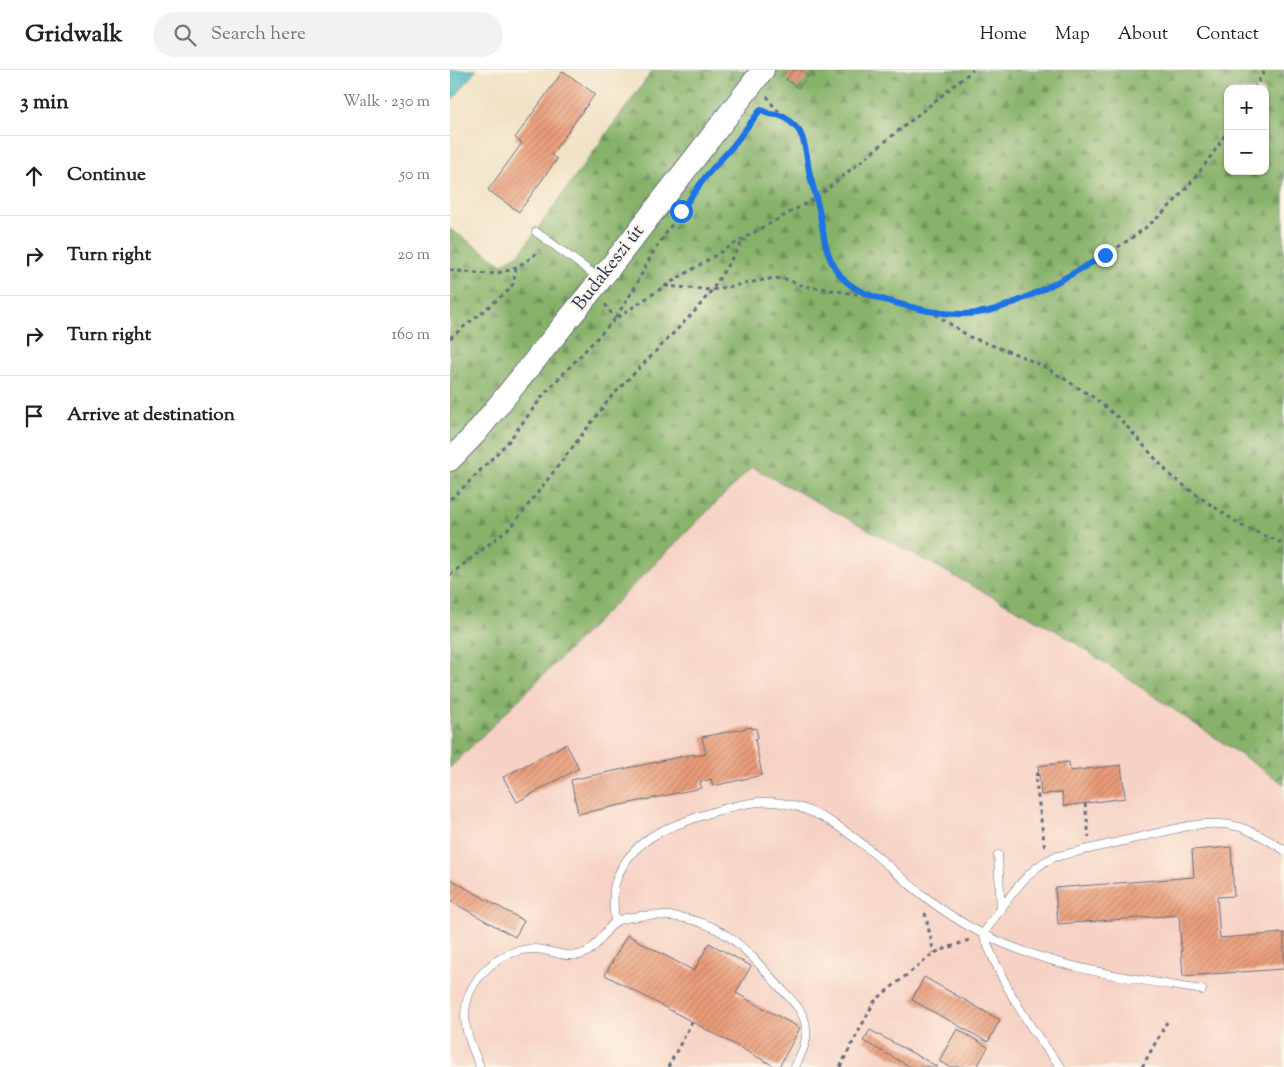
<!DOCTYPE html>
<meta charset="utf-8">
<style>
body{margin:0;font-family:"Sorts Mill Goudy",serif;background:#f2f2f2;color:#202124}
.controls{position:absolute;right:15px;top:15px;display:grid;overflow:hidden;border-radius:10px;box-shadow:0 1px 4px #0004}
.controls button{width:45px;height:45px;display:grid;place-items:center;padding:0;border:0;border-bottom:1px solid #e0e0e0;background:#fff;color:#202124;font:25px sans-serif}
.stop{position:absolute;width:15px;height:15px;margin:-11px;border:4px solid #1a73e8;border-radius:50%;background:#fff}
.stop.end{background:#1a73e8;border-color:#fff;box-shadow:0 1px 5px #0008}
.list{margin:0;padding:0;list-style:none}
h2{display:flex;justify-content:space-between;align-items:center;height:65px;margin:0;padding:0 20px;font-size:21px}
h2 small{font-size:16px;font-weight:400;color:#757577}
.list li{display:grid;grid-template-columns:32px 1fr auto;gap:15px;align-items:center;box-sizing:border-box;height:80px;padding:0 20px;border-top:1px solid #e0e0e0}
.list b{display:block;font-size:19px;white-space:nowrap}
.list em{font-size:16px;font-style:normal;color:#757577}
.icon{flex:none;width:28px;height:28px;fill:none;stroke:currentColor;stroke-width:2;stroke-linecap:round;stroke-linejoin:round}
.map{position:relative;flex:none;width:834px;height:997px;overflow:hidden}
header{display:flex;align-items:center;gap:30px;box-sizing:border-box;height:70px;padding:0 25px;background:#fff;border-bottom:1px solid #e0e0e0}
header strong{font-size:24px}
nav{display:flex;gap:28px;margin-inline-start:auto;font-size:18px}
.search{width:350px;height:45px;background:#f2f2f2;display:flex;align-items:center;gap:12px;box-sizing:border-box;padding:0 18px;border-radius:28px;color:#757577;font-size:19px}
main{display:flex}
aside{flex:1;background:#fff}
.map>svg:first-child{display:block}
.built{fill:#f6d2c4}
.forest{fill:url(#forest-firs);stroke:#507064;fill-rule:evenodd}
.water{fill:#4ebcc2;stroke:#347690}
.building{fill:url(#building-hatch)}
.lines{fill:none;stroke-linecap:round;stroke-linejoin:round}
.lane-casing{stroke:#666d81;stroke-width:9}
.secondary-casing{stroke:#666d81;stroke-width:24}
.path{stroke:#666d81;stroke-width:3;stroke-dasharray:4 4;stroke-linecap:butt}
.lane{stroke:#fff;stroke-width:8}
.secondary{stroke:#fff;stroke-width:22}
.route{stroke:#1a73e8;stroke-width:6}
.labels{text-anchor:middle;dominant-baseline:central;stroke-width:4;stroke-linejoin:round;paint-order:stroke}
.street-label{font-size:19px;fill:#1b2f5e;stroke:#fcf5e5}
</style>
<header>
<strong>Gridwalk</strong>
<div class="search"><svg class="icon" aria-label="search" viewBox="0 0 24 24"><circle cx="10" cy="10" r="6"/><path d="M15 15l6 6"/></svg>Search here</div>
<nav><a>Home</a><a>Map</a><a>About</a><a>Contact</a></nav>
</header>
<main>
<aside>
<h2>3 min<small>Walk · 230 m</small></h2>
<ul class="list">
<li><svg class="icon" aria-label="ahead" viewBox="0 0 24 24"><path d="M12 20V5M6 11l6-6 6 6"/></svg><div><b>Continue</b></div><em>50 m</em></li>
<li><svg class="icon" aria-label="right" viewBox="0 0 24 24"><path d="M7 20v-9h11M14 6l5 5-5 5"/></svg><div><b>Turn right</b></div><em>20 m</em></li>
<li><svg class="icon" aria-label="right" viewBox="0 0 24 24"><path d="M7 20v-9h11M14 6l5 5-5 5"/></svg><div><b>Turn right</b></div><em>160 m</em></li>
<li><svg class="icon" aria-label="arrive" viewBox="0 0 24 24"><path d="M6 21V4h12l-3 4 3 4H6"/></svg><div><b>Arrive at destination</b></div></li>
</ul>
</aside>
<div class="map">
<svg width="834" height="997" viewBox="0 0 834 997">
<defs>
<pattern id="forest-firs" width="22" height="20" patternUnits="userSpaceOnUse" patternTransform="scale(1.25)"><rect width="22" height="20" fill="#86b269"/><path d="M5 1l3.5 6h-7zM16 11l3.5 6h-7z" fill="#6d915a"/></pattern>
<pattern id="building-hatch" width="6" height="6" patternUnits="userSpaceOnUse" patternTransform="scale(1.25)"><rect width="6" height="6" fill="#ea9b77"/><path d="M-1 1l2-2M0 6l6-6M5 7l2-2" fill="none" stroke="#bd7f65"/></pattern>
</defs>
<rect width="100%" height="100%" fill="#fcf5e5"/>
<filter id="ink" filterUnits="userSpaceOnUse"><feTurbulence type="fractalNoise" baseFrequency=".02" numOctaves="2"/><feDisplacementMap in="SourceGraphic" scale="10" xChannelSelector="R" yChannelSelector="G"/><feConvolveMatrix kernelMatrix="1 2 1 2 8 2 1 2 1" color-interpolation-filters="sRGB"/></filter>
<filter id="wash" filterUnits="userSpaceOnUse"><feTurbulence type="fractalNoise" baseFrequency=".0096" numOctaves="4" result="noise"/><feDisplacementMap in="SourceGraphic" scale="20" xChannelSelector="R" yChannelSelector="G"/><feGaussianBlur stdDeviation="1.12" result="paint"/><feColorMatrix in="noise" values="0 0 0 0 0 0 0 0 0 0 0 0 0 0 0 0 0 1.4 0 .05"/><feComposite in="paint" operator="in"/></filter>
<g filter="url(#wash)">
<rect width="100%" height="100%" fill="#f0e1c2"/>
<path class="built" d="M 302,397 L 612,564 L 834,714 L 834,997 L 0,997 L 0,698 Z"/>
<path class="forest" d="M 203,0 L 834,0 L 834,714 L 612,564 L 302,397 L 0,698 L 0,159 L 52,194 L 70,183 ZM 778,19 L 815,19 L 815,101 L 778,101 Z"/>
<path class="water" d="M 0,0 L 26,0 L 0,33 Z"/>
<g id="blocks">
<path class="building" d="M 343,0 L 351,0 L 358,6 L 348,18 L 336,9 Z
M 113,1 L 145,24 L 101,85 L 107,89 L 69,142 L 38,120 L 72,73 L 65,68 Z
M 302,657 L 302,659 L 306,658 L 308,668 L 305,669 L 312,705 L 263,716 L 261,709 L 250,712 L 251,718 L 128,744 L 121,710 L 244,684 L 244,686 L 256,684 L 252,667 Z
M 116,674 L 129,698 L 67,732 L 53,707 Z
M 619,692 L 620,701 L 671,695 L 675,728 L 614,736 L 612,722 L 591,725 L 588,696 Z
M 781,777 L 784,826 L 767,827 L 770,868 L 834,863 L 834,899 L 733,906 L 729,845 L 608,854 L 605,818 L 744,807 L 742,780 Z
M 0,809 L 74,851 L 65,867 L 0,831 Z
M 177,865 L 244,901 L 259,873 L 301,896 L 286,923 L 350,958 L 329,997 L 326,997 L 155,905 Z
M 474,907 L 550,950 L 538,972 L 462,930 Z
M 507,959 L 538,977 L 527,997 L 500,997 L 489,991 Z
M 420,960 L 488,997 L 461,997 L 413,971 Z"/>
</g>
</g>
<g filter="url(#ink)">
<use href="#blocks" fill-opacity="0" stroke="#666d81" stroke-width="1"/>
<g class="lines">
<defs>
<path id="lane" d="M 86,162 L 149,208
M 548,785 L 551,840
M 165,851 C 164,839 162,826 165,814 C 172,788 194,768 218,758 C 247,747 278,735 309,732 C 374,728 424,786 470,823 C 489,838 511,853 533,864 C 601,898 678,908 752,920
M 30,997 C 24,981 15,964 15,946 C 15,911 48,879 84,879 C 99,879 114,888 129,885 C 147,881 151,864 164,853 C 168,849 176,848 182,847 C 194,845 207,845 219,846 C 271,850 295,878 327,914 C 338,927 355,940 356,958 C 358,972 351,984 345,997
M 611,997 C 578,957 552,913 533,864 C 552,838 575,799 604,787 L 738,756 C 780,749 799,757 834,780"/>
<path id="secondary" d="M 0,390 L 25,364 L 151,209 L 313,0"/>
</defs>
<use href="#lane" class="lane-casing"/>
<use href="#secondary" class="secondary-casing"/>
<path class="path" d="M 804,19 L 815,0
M 317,26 L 324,37 L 346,57 L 354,72 L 362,114 L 366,128 L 376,178 L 385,198 L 393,210 L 416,225 L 482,242 L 520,267 L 571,286 L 595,297 L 643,327 L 670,349 L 721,406 L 744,423 L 792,456 L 834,474
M 311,39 L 319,44 L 331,45
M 278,82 L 286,71
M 0,200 C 41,205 57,209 90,180
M 215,216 L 262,220 L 324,208 L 335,209 L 354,216 L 413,225
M 155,234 L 165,249
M 483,242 C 498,243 514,245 529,242 C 553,239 574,227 596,217 C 632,199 669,179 700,154 C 731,129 757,94 778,60
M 166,247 L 184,219 L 202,184 L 225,150
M 0,268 L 58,221 L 63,214 L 66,199
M 0,429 L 16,415 L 58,372 L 95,323 L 165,249 L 215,216 L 294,168 L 366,128 L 523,0
M 0,505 L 62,456 L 161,327 L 245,241 L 262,220 L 294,169
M 589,704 L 585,705 L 595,779
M 635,733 L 639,767
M 475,843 L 484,883
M 218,997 L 242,952
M 390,997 L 424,932 L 433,924 L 484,883 L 519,870
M 692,997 L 717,952"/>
<use href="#lane" class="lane"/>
<use href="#secondary" class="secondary"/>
</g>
</g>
<g class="lines" filter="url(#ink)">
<path class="route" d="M 231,141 L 256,106 L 283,76 L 311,39 L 319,44 L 334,46 C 339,51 346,56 350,62 C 357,76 357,92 360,106 C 362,114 365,121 366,128 C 371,144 372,161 376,177 C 386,211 405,222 438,231 C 467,239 497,247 528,243 C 568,237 620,205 655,185"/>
</g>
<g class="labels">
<g class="street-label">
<text transform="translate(159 198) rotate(-52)">Budakeszi út</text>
</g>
</g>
</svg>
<div class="controls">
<button>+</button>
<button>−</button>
</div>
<div class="stop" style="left:231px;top:141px"></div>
<div class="stop end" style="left:655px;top:185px"></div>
</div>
</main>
